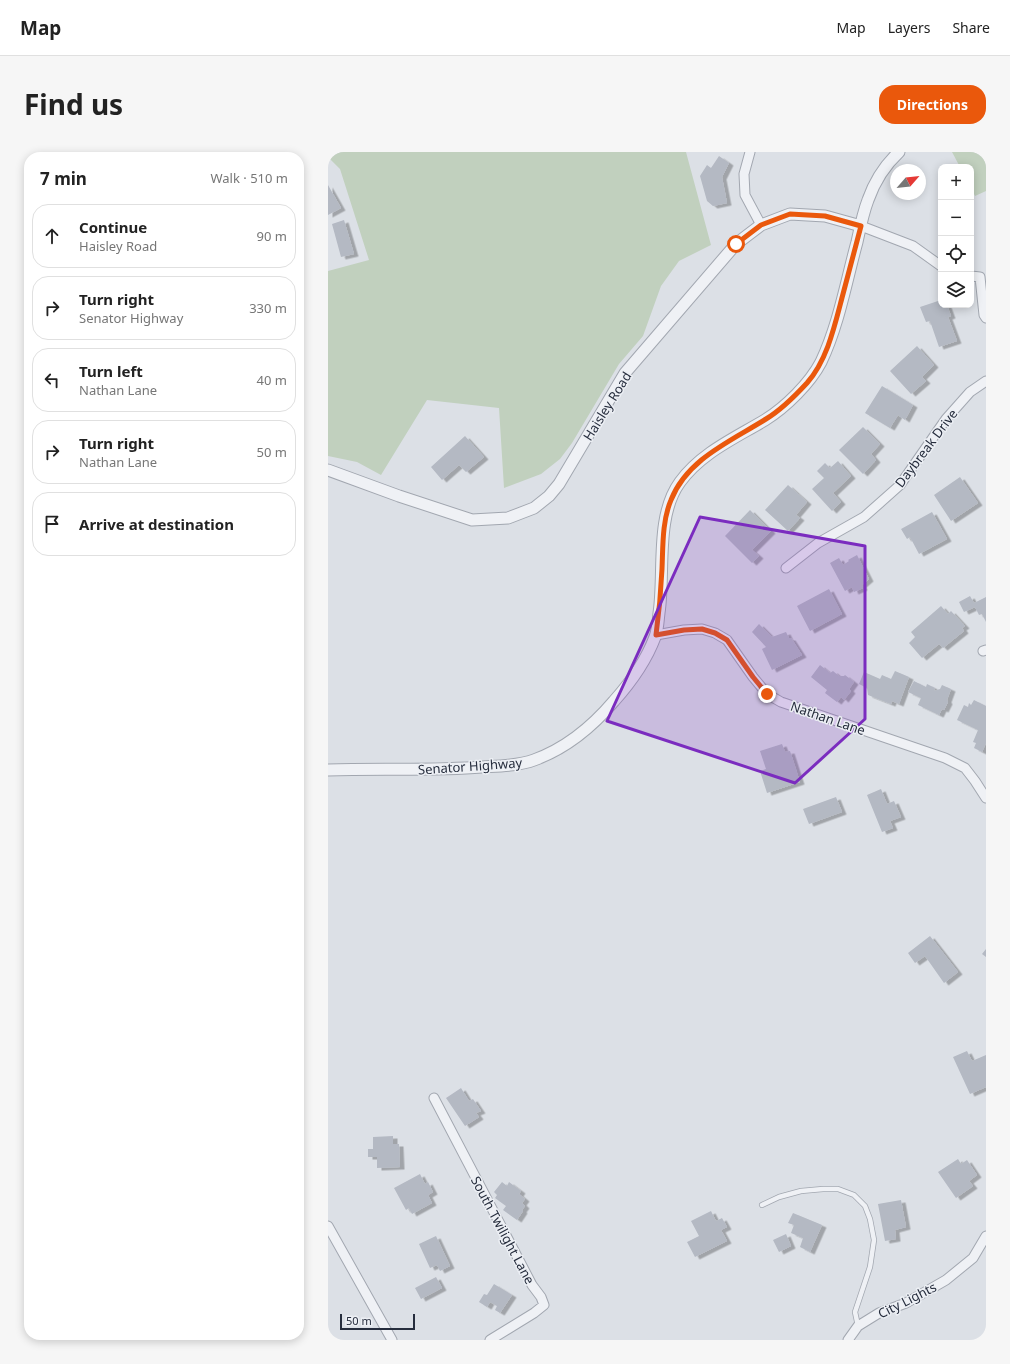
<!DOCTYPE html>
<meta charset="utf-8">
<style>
body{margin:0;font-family:"Noto Sans",sans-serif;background:#f6f6f6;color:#222}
.controls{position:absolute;right:12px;top:12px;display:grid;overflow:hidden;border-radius:8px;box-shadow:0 2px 10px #0003}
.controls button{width:36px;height:36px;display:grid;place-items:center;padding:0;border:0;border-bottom:1px solid #e0e0e0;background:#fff;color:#222;font:20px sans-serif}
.compass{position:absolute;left:562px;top:12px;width:36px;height:36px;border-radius:50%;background:#fff;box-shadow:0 2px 10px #0003;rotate:62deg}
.scale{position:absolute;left:12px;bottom:10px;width:75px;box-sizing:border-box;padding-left:4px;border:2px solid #262d3d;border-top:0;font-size:11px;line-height:14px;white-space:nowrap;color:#262d3d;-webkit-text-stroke:3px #eceff4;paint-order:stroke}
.stop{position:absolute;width:12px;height:12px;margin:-9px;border:3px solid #ea580c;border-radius:50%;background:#fff}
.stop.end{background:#ea580c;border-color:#fff;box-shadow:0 1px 4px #0008}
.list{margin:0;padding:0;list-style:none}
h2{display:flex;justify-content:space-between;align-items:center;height:52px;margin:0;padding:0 16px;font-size:17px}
h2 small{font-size:13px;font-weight:400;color:#767676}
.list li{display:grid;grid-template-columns:26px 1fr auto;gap:12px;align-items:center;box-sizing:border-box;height:64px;margin:0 8px 8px;padding:0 8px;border:1px solid #e0e0e0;border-radius:16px}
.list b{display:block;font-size:15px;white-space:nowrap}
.list p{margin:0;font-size:13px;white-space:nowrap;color:#767676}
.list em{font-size:13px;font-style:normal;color:#767676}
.icon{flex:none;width:22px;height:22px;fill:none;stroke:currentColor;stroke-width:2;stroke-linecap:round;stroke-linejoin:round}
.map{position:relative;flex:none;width:658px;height:1188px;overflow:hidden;border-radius:16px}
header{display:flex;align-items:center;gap:24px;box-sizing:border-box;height:56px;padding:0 20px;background:#fff;border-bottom:1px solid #e0e0e0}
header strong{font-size:19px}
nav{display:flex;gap:22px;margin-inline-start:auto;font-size:14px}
.intro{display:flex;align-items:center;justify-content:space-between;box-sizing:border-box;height:96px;padding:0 24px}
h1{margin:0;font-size:28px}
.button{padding:10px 18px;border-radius:16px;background:#ea580c;color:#fff;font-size:14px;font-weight:700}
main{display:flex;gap:24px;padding:0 24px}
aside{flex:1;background:#fff;border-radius:16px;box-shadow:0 2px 10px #0003}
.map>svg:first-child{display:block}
.green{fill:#c1d0be}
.building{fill:#b4b9c3;filter:url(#shadow)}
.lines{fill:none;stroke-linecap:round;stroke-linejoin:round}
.service-casing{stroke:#a2a7b0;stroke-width:6}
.minor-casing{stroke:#a2a7b0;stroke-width:11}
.tertiary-casing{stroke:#a2a7b0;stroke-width:13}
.service{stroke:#eff1f5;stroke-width:4.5}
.minor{stroke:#eff1f5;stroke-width:9}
.tertiary{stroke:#eff1f5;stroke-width:11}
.route{stroke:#ea580c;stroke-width:5}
.marked{fill:#7b2cbf;fill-opacity:0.2;stroke:#7b2cbf;stroke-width:3;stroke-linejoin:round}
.labels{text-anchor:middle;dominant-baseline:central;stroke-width:3;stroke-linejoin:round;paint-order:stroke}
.street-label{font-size:13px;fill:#262d3d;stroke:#eceff4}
</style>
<header>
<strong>Map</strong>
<nav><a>Map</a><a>Layers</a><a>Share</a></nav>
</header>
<div class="intro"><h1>Find us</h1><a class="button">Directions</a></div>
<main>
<aside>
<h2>7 min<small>Walk · 510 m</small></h2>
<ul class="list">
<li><svg class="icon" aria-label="ahead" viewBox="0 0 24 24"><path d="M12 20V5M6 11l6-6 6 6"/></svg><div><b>Continue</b><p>Haisley Road</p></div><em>90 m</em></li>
<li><svg class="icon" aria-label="right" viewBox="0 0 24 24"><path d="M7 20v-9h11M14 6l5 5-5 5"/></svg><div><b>Turn right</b><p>Senator Highway</p></div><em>330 m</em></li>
<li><svg class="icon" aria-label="left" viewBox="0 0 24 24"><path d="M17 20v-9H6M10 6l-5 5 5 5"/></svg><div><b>Turn left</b><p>Nathan Lane</p></div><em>40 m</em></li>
<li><svg class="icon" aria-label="right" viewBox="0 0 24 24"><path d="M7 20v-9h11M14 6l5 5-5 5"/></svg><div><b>Turn right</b><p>Nathan Lane</p></div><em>50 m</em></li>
<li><svg class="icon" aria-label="arrive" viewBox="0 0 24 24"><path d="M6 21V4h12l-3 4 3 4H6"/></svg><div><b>Arrive at destination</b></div></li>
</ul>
</aside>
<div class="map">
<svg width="658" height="1188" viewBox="0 0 658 1188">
<defs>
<filter id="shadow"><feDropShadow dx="4.5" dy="2.5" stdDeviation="0" flood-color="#0004"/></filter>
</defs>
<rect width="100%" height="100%" fill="#dce0e6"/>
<path class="green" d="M 0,0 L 358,0 L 383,93 L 351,109 L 333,134 L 315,184 L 291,212 L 244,291 L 232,307 L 213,322 L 176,336 L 171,256 L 99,248 L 53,323 L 29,310 L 0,304 L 0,119 L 41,108 L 12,17 L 0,5 Z
M 624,0 L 658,0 L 658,39 L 647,44 L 643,36 L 643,15 L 632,15 Z"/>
<path class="building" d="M 391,4 L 401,11 L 394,25 L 399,51 L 385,54 L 379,49 L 372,24 L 379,13 L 383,16 Z
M 0,33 L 13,56 L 0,63 Z
M 16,68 L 26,102 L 13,105 L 4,72 Z
M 613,148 L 613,153 L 619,153 L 623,164 L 620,165 L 629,189 L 611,195 L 602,169 L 598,170 L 592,155 Z
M 589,194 L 606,213 L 594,225 L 598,229 L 583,242 L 562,219 Z
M 554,234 L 585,253 L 577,268 L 570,263 L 562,276 L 537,261 Z
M 535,275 L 552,292 L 543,302 L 548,308 L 535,322 L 511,298 Z
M 137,284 L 156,305 L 138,320 L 131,313 L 114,328 L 103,315 Z
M 510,309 L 523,324 L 505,341 L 513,350 L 504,359 L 484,337 L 496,326 L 489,319 L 497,311 L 502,316 Z
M 632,325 L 650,351 L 623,369 L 606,343 Z
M 460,333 L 479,350 L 468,363 L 472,366 L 460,379 L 437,358 Z
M 422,358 L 443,379 L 424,398 L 431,404 L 424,411 L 397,384 Z
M 604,360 L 619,387 L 591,402 L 582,385 L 579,387 L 573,377 Z
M 529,403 L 541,427 L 534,433 L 535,436 L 526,440 L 524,435 L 517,439 L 502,411 L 511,406 L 515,413 L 521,409 L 520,408 Z
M 501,437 L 514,462 L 482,479 L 469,454 Z
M 642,444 L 646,451 L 658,445 L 658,470 L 654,462 L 651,463 L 647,455 L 636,460 L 631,450 Z
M 613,454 L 620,462 L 623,459 L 637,474 L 634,476 L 636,479 L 615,496 L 611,492 L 594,506 L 581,491 L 587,485 L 583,480 Z
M 431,472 L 444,485 L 458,480 L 461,486 L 463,486 L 474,503 L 444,518 L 434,497 L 438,495 L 424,480 Z
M 492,513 L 502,521 L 505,519 L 511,524 L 516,524 L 517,523 L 526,530 L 521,537 L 523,539 L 516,548 L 513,545 L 509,550 L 497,541 L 499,538 L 483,525 Z
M 567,519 L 581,525 L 571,552 L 564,549 L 563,552 L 540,543 L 539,536 L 531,532 L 536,520 L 552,527 L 554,523 L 563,527 Z
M 586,529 L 598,535 L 599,532 L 607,536 L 606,539 L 612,537 L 614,533 L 623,537 L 619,548 L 620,550 L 616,558 L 614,557 L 611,563 L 590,553 L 593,546 L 580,540 Z
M 646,548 L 658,554 L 658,591 L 654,600 L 646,596 L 648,591 L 645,590 L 650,578 L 629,568 L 636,553 L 640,555 L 641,551 L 643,553 Z
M 454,592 L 457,600 L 462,599 L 472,630 L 439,641 L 432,619 L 438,617 L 432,599 Z
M 553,637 L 559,652 L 566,649 L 573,665 L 562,669 L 565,676 L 554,680 L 539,643 Z
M 508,645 L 514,660 L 481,672 L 475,657 Z
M 602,784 L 630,820 L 616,831 L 597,804 L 587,811 L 580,801 Z
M 658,797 L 658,805 L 654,802 Z
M 639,899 L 644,909 L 658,903 L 658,935 L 642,942 L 625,905 Z
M 133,936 L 141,949 L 145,947 L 153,959 L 148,961 L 151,965 L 137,974 L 118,946 Z
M 65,984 L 65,992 L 71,992 L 72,1015 L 49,1016 L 49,1005 L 40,1005 L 40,997 L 45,997 L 45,985 Z
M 630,1007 L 633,1012 L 639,1008 L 649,1023 L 641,1029 L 645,1034 L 628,1046 L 610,1020 Z
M 92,1022 L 97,1032 L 100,1030 L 105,1040 L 100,1043 L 104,1051 L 84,1062 L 81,1056 L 78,1058 L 66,1036 Z
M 174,1030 L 179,1034 L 181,1030 L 193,1039 L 191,1042 L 197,1047 L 194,1051 L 197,1054 L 194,1058 L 195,1059 L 189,1068 L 175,1058 L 178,1054 L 167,1046 L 169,1043 L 166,1040 Z
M 573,1048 L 578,1075 L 567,1078 L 568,1087 L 557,1089 L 550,1052 Z
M 383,1059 L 388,1069 L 394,1066 L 399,1075 L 393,1078 L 399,1089 L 367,1105 L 359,1090 L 371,1084 L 363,1069 Z
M 465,1061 L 494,1073 L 482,1100 L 472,1095 L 475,1086 L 463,1081 L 466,1073 L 460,1071 Z
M 458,1082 L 463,1094 L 451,1100 L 445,1088 Z
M 108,1084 L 122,1114 L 112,1119 L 109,1113 L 102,1116 L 91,1092 Z
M 108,1125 L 114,1136 L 93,1147 L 87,1136 Z
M 166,1132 L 184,1143 L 172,1161 L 167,1158 L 169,1154 L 162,1150 L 159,1155 L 151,1150 L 156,1142 L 159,1143 Z"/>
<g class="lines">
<defs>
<path id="service" d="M 434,1053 L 451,1045 L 473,1039 L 495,1037 L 510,1037 L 526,1043 L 537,1054 L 542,1067 L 546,1088 L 542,1115 L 527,1160 L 530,1174"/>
<path id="minor" d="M 422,0 L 416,22 L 417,43 L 433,73
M 533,74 L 585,94 L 613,114
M 643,124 L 652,125 L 656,163 L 658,166
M 458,416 L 490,391 L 536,365 L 572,333 L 618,267 L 642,240 L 658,229
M 328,483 L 356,478 L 374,477 L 387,481 L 399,488 L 425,525 L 439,542 L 453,550 L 617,606 L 637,616 L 647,629 L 658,646
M 655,499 L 658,498
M 106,946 L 204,1133 L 213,1145 L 216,1153 L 206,1161 L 162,1188
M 0,1074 L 64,1188
M 520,1188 L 530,1174 L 551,1161 L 578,1151 L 618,1128 L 645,1106 L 658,1084"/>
<path id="tertiary" d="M 0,318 L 71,344 L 144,368 L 180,366 L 206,356 L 221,344 L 231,332 L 297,221 L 408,92 L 433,73 L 462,62 L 497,64 L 533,74
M 0,618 C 51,616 103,619 154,615 C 170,614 190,614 206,608 C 239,596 264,575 286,549 C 303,530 318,509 327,485 C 330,477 330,469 331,461 C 337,421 327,364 352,330 C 373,301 407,286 437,268 C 458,255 482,231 493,210 C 511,172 518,130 529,90 C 532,76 535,61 540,48 C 546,31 557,13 571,0"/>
</defs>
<use href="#service" class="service-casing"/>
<use href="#minor" class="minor-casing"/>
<use href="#tertiary" class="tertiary-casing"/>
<use href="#service" class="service"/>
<use href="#minor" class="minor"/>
<use href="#tertiary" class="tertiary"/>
</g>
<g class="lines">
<path class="route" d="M 408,92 L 433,73 L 462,62 L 497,64 L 533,74 C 527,97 521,120 515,142 C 507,172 500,207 479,231 C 467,244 453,258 438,267 C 403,289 359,307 343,348 C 334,369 335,395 334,417 C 333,439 331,461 328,483 L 356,478 L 374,477 L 387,481 L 399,488 L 425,525 L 439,542"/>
</g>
<path class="marked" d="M 372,365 L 537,394 L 537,567 L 467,631 L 279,569 Z"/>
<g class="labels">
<g class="street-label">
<text transform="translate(279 254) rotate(-58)">Haisley Road</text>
<text transform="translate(598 296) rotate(-53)">Daybreak Drive</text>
<text transform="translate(500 566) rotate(19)">Nathan Lane</text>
<text transform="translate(142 614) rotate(-4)">Senator Highway</text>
<text transform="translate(175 1078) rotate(62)">South Twilight Lane</text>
<text transform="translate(579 1148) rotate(-27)">City Lights</text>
</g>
</g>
</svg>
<div class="controls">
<button>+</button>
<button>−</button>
<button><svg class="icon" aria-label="locate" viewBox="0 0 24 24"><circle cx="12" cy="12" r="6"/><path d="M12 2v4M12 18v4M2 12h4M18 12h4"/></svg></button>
<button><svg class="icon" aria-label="layers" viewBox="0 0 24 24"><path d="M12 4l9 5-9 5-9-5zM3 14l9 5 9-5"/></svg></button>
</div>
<svg class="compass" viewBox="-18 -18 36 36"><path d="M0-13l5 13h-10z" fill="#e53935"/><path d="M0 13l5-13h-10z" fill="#767676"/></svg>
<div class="scale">50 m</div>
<div class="stop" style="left:408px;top:92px"></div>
<div class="stop end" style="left:439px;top:542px"></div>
</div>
</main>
